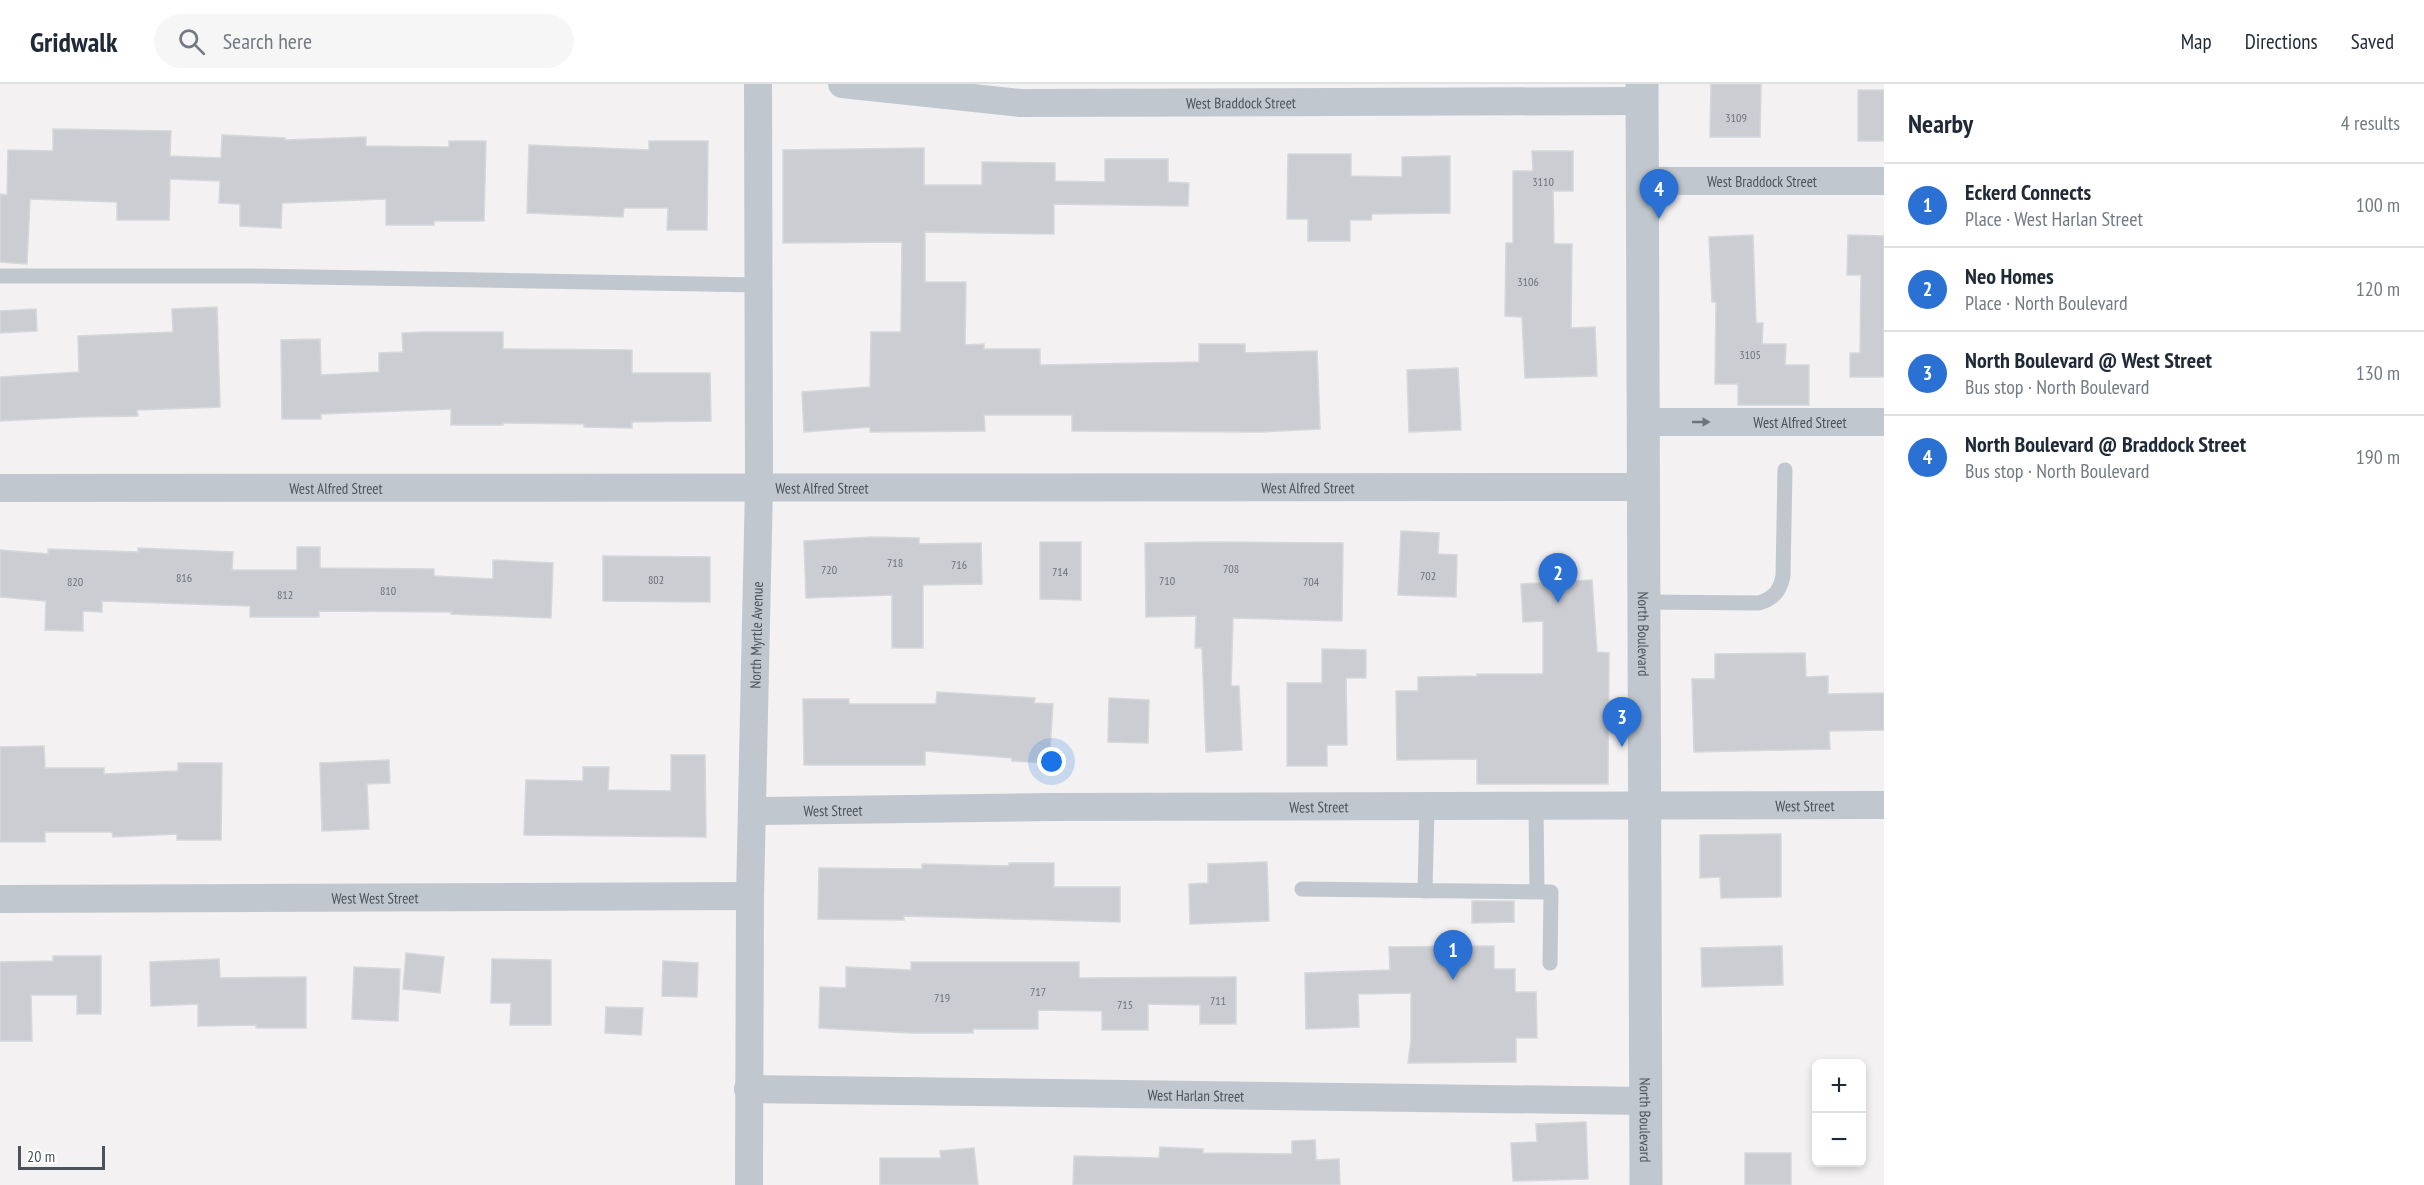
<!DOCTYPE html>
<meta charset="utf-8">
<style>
body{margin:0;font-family:"PT Sans Narrow",sans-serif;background:#f6f6f7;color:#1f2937}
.controls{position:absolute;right:18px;bottom:18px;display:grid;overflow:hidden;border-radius:9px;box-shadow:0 3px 9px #0003}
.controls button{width:54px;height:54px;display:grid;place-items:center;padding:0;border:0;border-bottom:2px solid #e0e1e3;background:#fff;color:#1f2937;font:30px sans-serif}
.scale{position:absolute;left:18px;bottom:15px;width:87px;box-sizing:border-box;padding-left:6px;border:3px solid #4a535c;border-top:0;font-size:16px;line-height:21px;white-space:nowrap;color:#4a535c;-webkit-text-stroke:4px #fff;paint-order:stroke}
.you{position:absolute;left:1052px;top:678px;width:21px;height:21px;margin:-15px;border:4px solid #fff;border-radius:50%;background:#1a73e8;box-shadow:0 0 0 9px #1a73e833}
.badge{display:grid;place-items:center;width:39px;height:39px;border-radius:50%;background:#2b70d3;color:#fff;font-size:20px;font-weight:700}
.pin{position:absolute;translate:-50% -50px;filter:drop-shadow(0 2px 3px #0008)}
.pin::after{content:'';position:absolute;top:32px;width:21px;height:18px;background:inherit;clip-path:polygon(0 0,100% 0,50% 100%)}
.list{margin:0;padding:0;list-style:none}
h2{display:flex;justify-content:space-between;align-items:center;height:78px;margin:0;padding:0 24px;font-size:26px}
h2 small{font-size:20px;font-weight:400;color:#747a83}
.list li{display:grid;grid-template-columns:39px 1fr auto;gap:18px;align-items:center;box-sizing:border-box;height:84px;padding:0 24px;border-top:2px solid #e0e1e3}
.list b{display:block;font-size:22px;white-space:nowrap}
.list p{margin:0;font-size:20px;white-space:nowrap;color:#747a83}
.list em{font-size:20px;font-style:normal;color:#747a83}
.icon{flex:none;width:33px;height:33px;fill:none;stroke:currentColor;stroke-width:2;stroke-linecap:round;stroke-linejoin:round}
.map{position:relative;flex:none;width:1884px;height:1101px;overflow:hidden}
header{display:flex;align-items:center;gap:36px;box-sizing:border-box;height:84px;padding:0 30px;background:#fff;border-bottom:2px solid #e0e1e3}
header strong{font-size:28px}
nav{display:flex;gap:33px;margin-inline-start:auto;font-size:21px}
.search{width:420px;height:54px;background:#f6f6f7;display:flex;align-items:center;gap:15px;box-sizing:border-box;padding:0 21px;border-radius:33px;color:#747a83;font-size:22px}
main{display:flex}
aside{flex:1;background:#fff}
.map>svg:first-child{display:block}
.building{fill:#cbcdd2;stroke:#d5d7db;stroke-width:1.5}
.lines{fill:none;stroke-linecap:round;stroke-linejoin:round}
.service{stroke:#c0c7ce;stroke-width:15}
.minor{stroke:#c0c7ce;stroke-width:28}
.tertiary{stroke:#c0c7ce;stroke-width:33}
.oneway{fill:#6d767e}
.labels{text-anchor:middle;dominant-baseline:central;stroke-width:4.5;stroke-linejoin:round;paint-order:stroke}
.number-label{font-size:12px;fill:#6a727a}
.street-label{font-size:15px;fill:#4a535c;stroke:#fff}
</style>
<header>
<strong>Gridwalk</strong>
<div class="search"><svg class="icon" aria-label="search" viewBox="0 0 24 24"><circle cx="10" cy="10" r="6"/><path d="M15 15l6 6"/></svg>Search here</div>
<nav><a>Map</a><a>Directions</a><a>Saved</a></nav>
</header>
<main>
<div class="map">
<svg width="1884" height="1101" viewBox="0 0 1884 1101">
<rect width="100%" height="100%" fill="#f3f1f1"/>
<path class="building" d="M 1711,0 L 1761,0 L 1760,53 L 1710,53 Z
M 1858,6 L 1884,6 L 1884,57 L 1858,57 Z
M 53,45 L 171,47 L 170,72 L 221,74 L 222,51 L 285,54 L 285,56 L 366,53 L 366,62 L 449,63 L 449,57 L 486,57 L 484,137 L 434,137 L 434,141 L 386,141 L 386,115 L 282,119 L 281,144 L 240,142 L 240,120 L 219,119 L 220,97 L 170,95 L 169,136 L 117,136 L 117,118 L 30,115 L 27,180 L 0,178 L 0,110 L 7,111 L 8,66 L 53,67 Z
M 649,57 L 708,57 L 707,146 L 667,146 L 668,124 L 624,124 L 623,133 L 527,129 L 529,61 L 649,66 Z
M 924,64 L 924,101 L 982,101 L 982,78 L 1055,79 L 1055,97 L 1105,98 L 1105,75 L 1168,75 L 1168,98 L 1189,99 L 1188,122 L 1054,120 L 1054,150 L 925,148 L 925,198 L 966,198 L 965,261 L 984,260 L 984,265 L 1040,265 L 1040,281 L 1199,278 L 1199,260 L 1245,260 L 1245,269 L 1317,267 L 1320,345 L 1260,348 L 1072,347 L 1072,331 L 984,331 L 985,347 L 870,348 L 870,343 L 804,348 L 802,308 L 870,303 L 871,248 L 901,248 L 902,158 L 783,159 L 783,66 Z
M 1532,67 L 1573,67 L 1573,107 L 1553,107 L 1554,160 L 1572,160 L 1571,244 L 1595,243 L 1597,292 L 1525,294 L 1522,233 L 1505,232 L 1506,159 L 1513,159 L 1513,87 L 1533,87 Z
M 1288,70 L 1351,70 L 1351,92 L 1402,93 L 1402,73 L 1450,72 L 1450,129 L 1372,130 L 1371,136 L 1350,136 L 1350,157 L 1308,157 L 1308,135 L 1287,135 Z
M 1753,151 L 1756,239 L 1763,239 L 1762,260 L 1786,260 L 1785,281 L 1809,281 L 1809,321 L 1738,321 L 1738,300 L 1715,300 L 1716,218 L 1712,218 L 1709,153 Z
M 1848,151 L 1884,152 L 1884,293 L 1850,293 L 1850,269 L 1860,269 L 1861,191 L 1847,191 Z
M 217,223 L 220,323 L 137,326 L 138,332 L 81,333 L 0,337 L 0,293 L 79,288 L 78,252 L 173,248 L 172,225 Z
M 36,225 L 37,247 L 0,249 L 0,227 Z
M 425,248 L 503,248 L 503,265 L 632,266 L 632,289 L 710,289 L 711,337 L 632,338 L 632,344 L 584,343 L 584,340 L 503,339 L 503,341 L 451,341 L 451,325 L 321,330 L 321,335 L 282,335 L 281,256 L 320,255 L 321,291 L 379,288 L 379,269 L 403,268 L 402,249 Z
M 1458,284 L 1461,346 L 1409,348 L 1407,286 Z
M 1401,447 L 1439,449 L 1438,470 L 1457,471 L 1456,513 L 1398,511 Z
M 871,453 L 919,454 L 919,460 L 981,459 L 982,500 L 923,501 L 923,564 L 892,564 L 892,511 L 806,514 L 804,457 Z
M 1040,458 L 1081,458 L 1081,516 L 1040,515 Z
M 1215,458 L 1343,459 L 1342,537 L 1233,534 L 1231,602 L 1239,602 L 1242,666 L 1206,668 L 1202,564 L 1195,564 L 1196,532 L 1146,533 L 1145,459 Z
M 297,463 L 320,463 L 320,484 L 434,485 L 434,492 L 493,495 L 493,476 L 553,479 L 551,534 L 451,530 L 452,528 L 319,527 L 319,533 L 250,533 L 250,522 L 102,517 L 102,528 L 83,527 L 83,547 L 45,546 L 46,517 L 0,513 L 0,466 L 48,470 L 48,465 L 138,468 L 138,464 L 233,468 L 232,486 L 297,486 Z
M 603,472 L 710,473 L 710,518 L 603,517 Z
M 1592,496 L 1597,568 L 1609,569 L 1608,700 L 1477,700 L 1477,675 L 1397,676 L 1396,607 L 1418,607 L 1418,593 L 1477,592 L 1477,590 L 1543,590 L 1543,537 L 1523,538 L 1521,500 Z
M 1322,565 L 1366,566 L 1366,594 L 1346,594 L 1347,661 L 1327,661 L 1327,682 L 1287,682 L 1287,599 L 1322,599 Z
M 1805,569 L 1806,593 L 1828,592 L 1828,610 L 1884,609 L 1884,646 L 1829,647 L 1830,665 L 1694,668 L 1692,595 L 1715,595 L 1715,570 Z
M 937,608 L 1035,614 L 1034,619 L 1053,620 L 1049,679 L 1012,677 L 1012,674 L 925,667 L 925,681 L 804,681 L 803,615 L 849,615 L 849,620 L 936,620 Z
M 1109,614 L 1149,616 L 1148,659 L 1108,658 Z
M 44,662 L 45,684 L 104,684 L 104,690 L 178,687 L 178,679 L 222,679 L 221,756 L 177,756 L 177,750 L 113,753 L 112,748 L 45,748 L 45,758 L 0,758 L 0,663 Z
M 671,671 L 705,671 L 706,753 L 524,751 L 526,696 L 583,697 L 583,683 L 609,683 L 608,706 L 671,707 Z
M 389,676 L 390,699 L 367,700 L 369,745 L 322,747 L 320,679 Z
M 1781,750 L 1781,813 L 1721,814 L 1720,793 L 1700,794 L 1700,751 Z
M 1267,778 L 1269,837 L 1190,840 L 1189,800 L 1208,799 L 1208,780 Z
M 1009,779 L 1054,779 L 1054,803 L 1120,803 L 1120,838 L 904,832 L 904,836 L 818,835 L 819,784 L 922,785 L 922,780 L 1009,782 Z
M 1472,817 L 1514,817 L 1514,838 L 1472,839 Z
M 1494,862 L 1494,885 L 1515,885 L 1515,908 L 1536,908 L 1537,954 L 1516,954 L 1516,978 L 1408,979 L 1411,956 L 1411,909 L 1358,910 L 1359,943 L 1306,945 L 1305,889 L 1390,886 L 1389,863 Z
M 1782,862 L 1783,901 L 1702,903 L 1701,864 Z
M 406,869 L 444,873 L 440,909 L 403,905 Z
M 53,872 L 101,872 L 101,930 L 77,930 L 77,911 L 31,911 L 32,957 L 0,957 L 0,878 L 53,877 Z
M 219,875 L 220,894 L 306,893 L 306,944 L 256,944 L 256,941 L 198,942 L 198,920 L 151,922 L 150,878 Z
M 492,875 L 551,876 L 551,941 L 510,941 L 511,919 L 491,919 Z
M 663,877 L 698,879 L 697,913 L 662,912 Z
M 911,878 L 1079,878 L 1079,894 L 1236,893 L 1236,940 L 1200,940 L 1200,921 L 1148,920 L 1148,946 L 1102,946 L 1102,927 L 1038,926 L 1038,945 L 973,945 L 973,949 L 912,949 L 819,944 L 820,903 L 846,904 L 846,883 L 911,886 Z
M 354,883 L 400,885 L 398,937 L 352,935 Z
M 606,923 L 643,924 L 641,951 L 605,949 Z
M 1586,1038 L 1588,1095 L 1513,1097 L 1511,1059 L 1537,1058 L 1536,1040 Z
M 1315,1056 L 1316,1076 L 1339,1075 L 1340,1101 L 1073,1101 L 1074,1072 L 1159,1074 L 1160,1063 L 1203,1065 L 1203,1069 L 1292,1070 L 1292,1057 Z
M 974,1064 L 978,1101 L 880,1101 L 880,1074 L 941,1074 L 940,1067 Z
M 1745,1069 L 1791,1069 L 1791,1101 L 1745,1101 Z"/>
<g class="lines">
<path class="service" d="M 0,192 L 254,192 L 758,201
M 1643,518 L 1759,519 C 1774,514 1780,507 1783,492 L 1785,386
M 1536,723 L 1537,808
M 1302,805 L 1551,808 L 1550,879
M 1425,807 L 1427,723"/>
<g class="minor">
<path id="s1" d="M 842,0 L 1020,19 L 1642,17"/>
<path id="s2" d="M 1640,97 L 1884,97"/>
<path id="s3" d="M 1642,338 L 1884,338"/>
<path id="s4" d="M 0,404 L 1643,403"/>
<path id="s5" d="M 753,727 L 1052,723 L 1884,721"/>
<path id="s6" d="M 0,815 L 750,812"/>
<path id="s7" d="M 748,1005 L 1646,1017"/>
<path id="s8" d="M 749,1101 L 750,812 L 759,402 L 758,0"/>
</g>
<path class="tertiary" id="s9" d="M 1642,0 L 1646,1101"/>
</g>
<defs><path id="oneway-solid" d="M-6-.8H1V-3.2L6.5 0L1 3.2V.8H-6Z" transform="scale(1.5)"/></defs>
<use class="oneway" href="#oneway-solid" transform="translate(1701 338)"/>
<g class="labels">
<g class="number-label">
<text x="1736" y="33">3109</text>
<text x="1543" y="97">3110</text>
<text x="1528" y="197">3106</text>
<text x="1750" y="270">3105</text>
<text x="895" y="478">718</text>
<text x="959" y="480">716</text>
<text x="1231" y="484">708</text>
<text x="829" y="485">720</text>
<text x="1060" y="487">714</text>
<text x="1428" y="491">702</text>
<text x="184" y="493">816</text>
<text x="656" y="495">802</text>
<text x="1167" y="496">710</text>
<text x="75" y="497">820</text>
<text x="1311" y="497">704</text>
<text x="388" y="506">810</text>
<text x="285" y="510">812</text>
<text x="1038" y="907">717</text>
<text x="942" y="913">719</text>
<text x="1218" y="916">711</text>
<text x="1125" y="920">715</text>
</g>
<g class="street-label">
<text stroke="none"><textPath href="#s1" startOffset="400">West Braddock Street</textPath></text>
<text stroke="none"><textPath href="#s2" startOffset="122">West Braddock Street</textPath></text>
<text stroke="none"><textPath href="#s3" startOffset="158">West Alfred Street</textPath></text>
<text stroke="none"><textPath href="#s4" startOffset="822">West Alfred Street</textPath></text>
<text stroke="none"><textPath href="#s4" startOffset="336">West Alfred Street</textPath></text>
<text stroke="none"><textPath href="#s4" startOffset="1308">West Alfred Street</textPath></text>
<text stroke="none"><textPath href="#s9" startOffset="550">North Boulevard</textPath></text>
<text stroke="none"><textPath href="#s8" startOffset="550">North Myrtle Avenue</textPath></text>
<text stroke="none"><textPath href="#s5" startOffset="1052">West Street</textPath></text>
<text stroke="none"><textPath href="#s5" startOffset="566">West Street</textPath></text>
<text stroke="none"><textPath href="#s5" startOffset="80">West Street</textPath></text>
<text stroke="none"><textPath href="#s6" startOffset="375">West West Street</textPath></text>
<text stroke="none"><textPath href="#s7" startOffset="448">West Harlan Street</textPath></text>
<text stroke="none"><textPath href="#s9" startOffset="1036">North Boulevard</textPath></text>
</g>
</g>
</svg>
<div class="controls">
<button>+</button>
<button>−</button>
</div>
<div class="scale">20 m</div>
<div class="you"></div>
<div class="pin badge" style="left:1453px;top:896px">1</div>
<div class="pin badge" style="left:1558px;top:519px">2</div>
<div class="pin badge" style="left:1622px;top:663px">3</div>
<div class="pin badge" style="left:1659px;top:135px">4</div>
</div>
<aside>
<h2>Nearby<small>4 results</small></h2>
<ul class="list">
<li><span class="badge">1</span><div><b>Eckerd Connects</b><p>Place · West Harlan Street</p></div><em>100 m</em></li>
<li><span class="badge">2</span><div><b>Neo Homes</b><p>Place · North Boulevard</p></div><em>120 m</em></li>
<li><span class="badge">3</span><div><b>North Boulevard @ West Street</b><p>Bus stop · North Boulevard</p></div><em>130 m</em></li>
<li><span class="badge">4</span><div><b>North Boulevard @ Braddock Street</b><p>Bus stop · North Boulevard</p></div><em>190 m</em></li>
</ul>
</aside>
</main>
